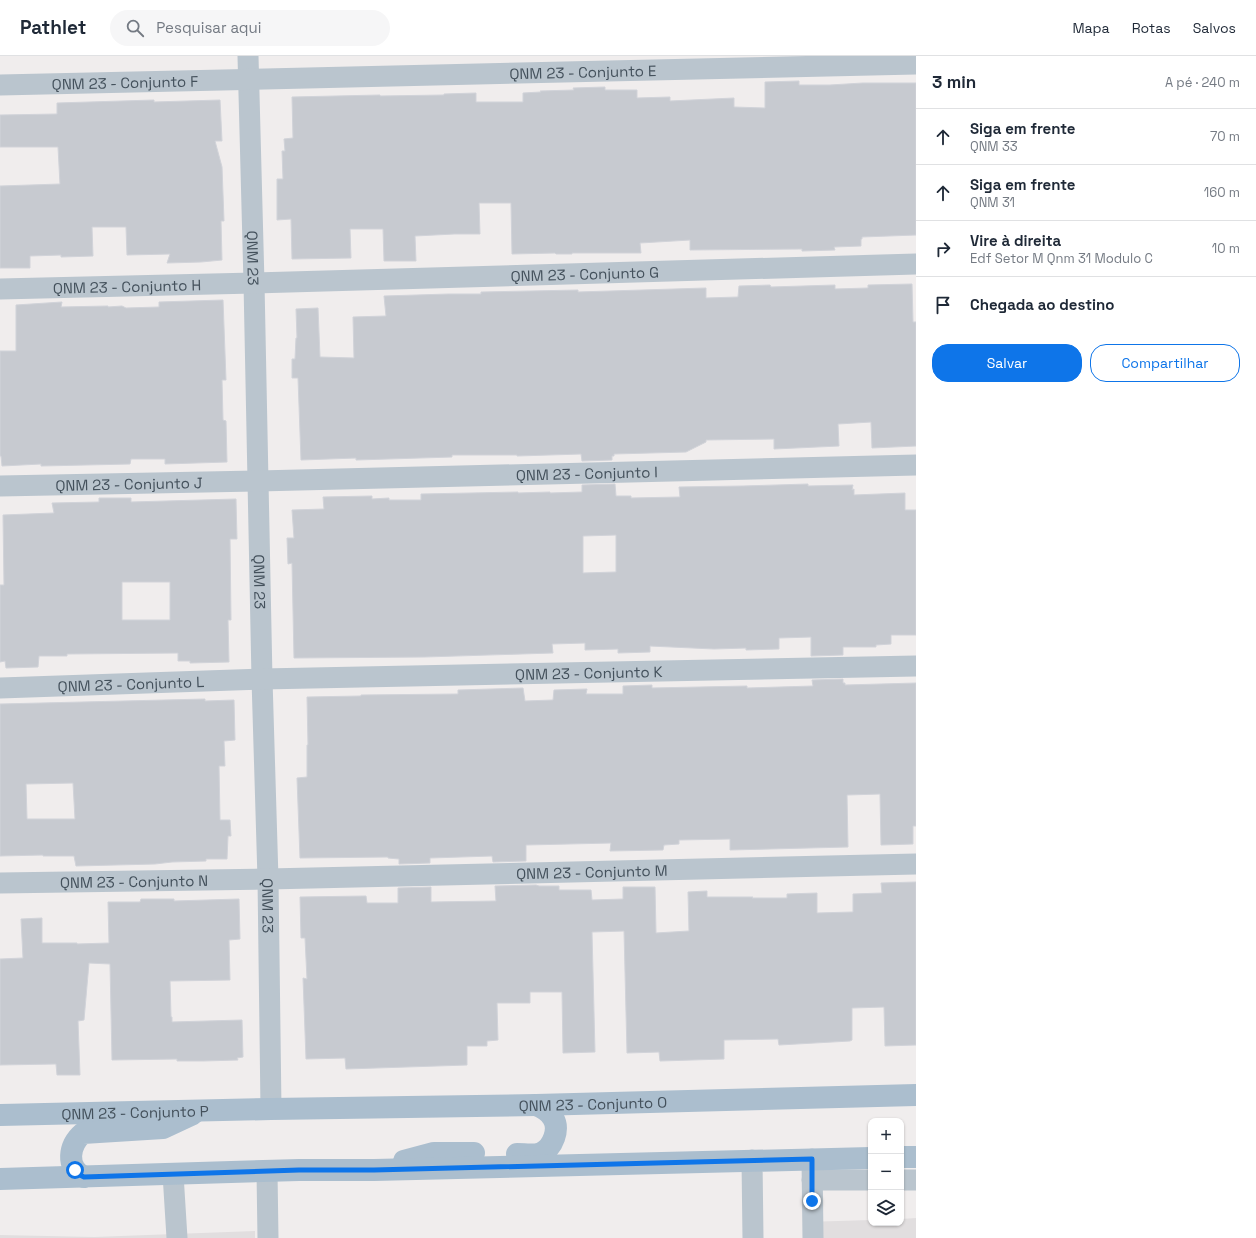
<!DOCTYPE html>
<html lang="pt">
<meta charset="utf-8">
<style>
body{margin:0;font-family:"Space Grotesk",sans-serif;background:#f6f6f7;color:#1f2937}
.controls{position:absolute;right:12px;bottom:12px;display:grid;overflow:hidden;border-radius:8px;box-shadow:0 1px 3px #0004}
.controls button{width:36px;height:36px;display:grid;place-items:center;padding:0;border:0;border-bottom:1px solid #e0e1e3;background:#fff;color:#1f2937;font:20px sans-serif}
.stop{position:absolute;width:12px;height:12px;margin:-9px;border:3px solid #0e75e9;border-radius:50%;background:#fff}
.stop.end{background:#0e75e9;border-color:#fff;box-shadow:0 1px 4px #0008}
.list{margin:0;padding:0;list-style:none}
h2{display:flex;justify-content:space-between;align-items:center;height:52px;margin:0;padding:0 16px;font-size:17px}
h2 small{font-size:13px;font-weight:400;color:#747a83}
.list li{display:grid;grid-template-columns:26px 1fr auto;gap:12px;align-items:center;box-sizing:border-box;height:56px;padding:0 16px;border-top:1px solid #e0e1e3}
.list b{display:block;font-size:15px;white-space:nowrap}
.list p{margin:0;font-size:13px;white-space:nowrap;color:#747a83}
.list em{font-size:13px;font-style:normal;color:#747a83}
.actions{display:flex;gap:8px;padding:12px 16px}
.actions a{flex:1;padding:9px 0;border:1px solid #0e75e9;border-radius:16px;text-align:center;font-size:14px;color:#0e75e9}
.actions .main{background:#0e75e9;color:#fff}
.icon{flex:none;width:22px;height:22px;fill:none;stroke:currentColor;stroke-width:2;stroke-linecap:round;stroke-linejoin:round}
.map{position:relative;flex:none;width:916px;height:1182px;overflow:hidden}
header{display:flex;align-items:center;gap:24px;box-sizing:border-box;height:56px;padding:0 20px;background:#fff;border-bottom:1px solid #e0e1e3}
header strong{font-size:19px}
nav{display:flex;gap:22px;margin-inline-start:auto;font-size:14px}
.search{width:280px;height:36px;background:#f6f6f7;display:flex;align-items:center;gap:10px;box-sizing:border-box;padding:0 14px;border-radius:22px;color:#747a83;font-size:15px}
main{display:flex}
aside{flex:1;background:#fff}
.map>svg:first-child{display:block}
.education{fill:#e1dedf}
.building{fill:#c7cad0;stroke:#d1d3d9;fill-rule:evenodd}
.lines{fill:none;stroke-linecap:round;stroke-linejoin:round}
.minor{stroke:#bac5ce;stroke-width:21}
.major{stroke:#abbece;stroke-width:22}
.route{stroke:#0e75e9;stroke-width:5}
.labels{text-anchor:middle;dominant-baseline:central;stroke-width:3.5;stroke-linejoin:round;paint-order:stroke}
.street-label{font-size:15px;fill:#44515c;stroke:#fff}
</style>
<header>
<strong>Pathlet</strong>
<div class="search"><svg class="icon" aria-label="search" viewBox="0 0 24 24"><circle cx="10" cy="10" r="6"/><path d="M15 15l6 6"/></svg>Pesquisar aqui</div>
<nav><a>Mapa</a><a>Rotas</a><a>Salvos</a></nav>
</header>
<main>
<div class="map">
<svg width="916" height="1182" viewBox="0 0 916 1182">
<rect width="100%" height="100%" fill="#f0eded"/>
<path class="education" d="M 916,1162 L 916,1182 L 805,1182 L 805,1166 L 871,1164 L 871,1167 L 901,1167 L 901,1163 Z
M 255,1175 L 255,1182 L 0,1182 L 0,1179 L 94,1181 Z"/>
<path class="building" d="M 799,25 L 799,29 L 830,29 L 863,27 L 916,27 L 916,179 L 862,181 L 862,183 L 861,183 L 861,190 L 834,191 L 835,194 L 802,195 L 802,193 L 690,194 L 690,184 L 640,187 L 641,197 L 572,197 L 572,198 L 556,198 L 555,197 L 512,198 L 511,147 L 479,147 L 480,178 L 454,178 L 415,180 L 416,205 L 384,205 L 383,173 L 350,173 L 351,202 L 292,203 L 291,163 L 277,164 L 277,123 L 283,123 L 282,95 L 285,95 L 284,83 L 293,82 L 292,41 L 380,39 L 380,40 L 444,39 L 444,38 L 476,37 L 476,46 L 523,46 L 523,37 L 541,36 L 540,35 L 574,34 L 573,32 L 605,31 L 605,34 L 637,34 L 637,42 L 670,41 L 670,45 L 734,42 L 734,51 L 765,52 L 765,26 Z
M 154,44 L 154,46 L 220,44 L 222,85 L 215,85 L 222,111 L 224,165 L 221,165 L 222,204 L 201,206 L 167,207 L 170,198 L 127,199 L 126,171 L 92,171 L 93,200 L 61,201 L 61,199 L 30,200 L 30,212 L 0,212 L 0,130 L 60,128 L 58,91 L 0,91 L 0,59 L 57,58 L 57,47 Z
M 912,228 L 913,266 L 916,266 L 916,390 L 872,392 L 871,366 L 838,368 L 839,390 L 774,393 L 774,383 L 706,384 L 706,386 L 686,396 L 614,398 L 614,400 L 612,400 L 612,404 L 582,405 L 581,398 L 517,400 L 517,399 L 452,399 L 452,401 L 356,404 L 356,402 L 301,404 L 298,322 L 292,322 L 292,303 L 295,303 L 296,282 L 297,282 L 296,253 L 318,252 L 320,301 L 354,302 L 353,261 L 386,260 L 384,240 L 449,238 L 481,238 L 481,236 L 578,234 L 578,236 L 706,232 L 706,242 L 738,241 L 739,230 L 770,229 L 771,231 L 835,229 L 835,233 L 868,232 L 868,229 Z
M 223,244 L 226,324 L 222,324 L 223,364 L 226,365 L 227,406 L 165,408 L 165,403 L 131,403 L 130,408 L 41,410 L 41,408 L 2,410 L 1,400 L 0,400 L 0,295 L 16,295 L 16,249 L 62,246 L 61,251 L 108,250 L 108,251 L 122,250 L 126,252 L 159,251 L 159,246 Z
M 615,428 L 616,440 L 631,440 L 631,442 L 680,441 L 679,431 L 743,430 L 808,428 L 808,430 L 853,429 L 852,434 L 854,433 L 854,439 L 905,437 L 905,454 L 916,454 L 916,579 L 891,579 L 891,588 L 876,589 L 876,591 L 843,591 L 843,599 L 811,600 L 811,581 L 779,582 L 779,593 L 746,594 L 746,592 L 714,593 L 650,590 L 650,596 L 618,597 L 618,593 L 585,594 L 585,587 L 552,588 L 553,597 L 425,601 L 294,602 L 292,507 L 288,508 L 287,482 L 294,482 L 292,454 L 324,453 L 323,441 L 372,440 L 372,443 L 389,442 L 389,444 L 421,444 L 421,438 L 518,436 L 518,437 L 550,436 L 550,437 L 582,436 L 582,429 ZM 616,479 L 616,516 L 583,517 L 583,480 Z
M 99,442 L 131,442 L 131,446 L 236,443 L 237,483 L 230,483 L 231,564 L 228,564 L 229,606 L 190,607 L 190,605 L 178,605 L 178,597 L 67,598 L 67,600 L 39,600 L 38,611 L 6,612 L 5,605 L 0,606 L 0,529 L 4,529 L 3,459 L 54,457 L 52,447 L 99,446 ZM 122,526 L 170,526 L 170,564 L 122,564 Z
M 843,623 L 843,627 L 845,627 L 845,629 L 916,627 L 916,770 L 913,770 L 913,788 L 881,789 L 880,738 L 847,739 L 848,791 L 730,794 L 730,783 L 679,784 L 679,788 L 664,789 L 663,794 L 610,795 L 611,787 L 526,789 L 526,805 L 493,806 L 492,800 L 430,802 L 430,807 L 399,808 L 399,803 L 388,802 L 388,801 L 300,802 L 297,722 L 307,721 L 307,689 L 308,689 L 307,641 L 361,640 L 361,639 L 458,638 L 458,634 L 523,632 L 525,645 L 553,644 L 554,634 L 587,633 L 586,638 L 623,638 L 623,630 L 652,629 L 652,632 L 747,630 L 747,632 L 813,630 L 812,624 Z
M 205,643 L 205,645 L 234,644 L 235,684 L 224,685 L 225,710 L 219,710 L 220,764 L 230,764 L 231,780 L 228,780 L 227,803 L 206,803 L 206,805 L 172,806 L 155,808 L 76,810 L 74,800 L 43,800 L 43,799 L 0,800 L 0,648 ZM 73,727 L 75,763 L 27,763 L 26,728 Z
M 916,826 L 916,989 L 885,990 L 884,951 L 852,952 L 852,984 L 850,985 L 779,989 L 778,983 L 724,984 L 724,1003 L 660,1005 L 659,996 L 627,997 L 624,875 L 592,876 L 595,996 L 563,997 L 562,936 L 530,936 L 530,947 L 497,947 L 498,984 L 487,985 L 487,990 L 467,990 L 467,1009 L 346,1013 L 345,1002 L 306,1003 L 303,922 L 307,923 L 305,882 L 301,882 L 300,841 L 366,840 L 367,847 L 398,847 L 398,832 L 431,831 L 431,846 L 496,845 L 495,830 L 536,829 L 539,830 L 559,830 L 559,834 L 591,834 L 592,844 L 623,843 L 623,831 L 655,831 L 656,877 L 689,875 L 688,836 L 707,835 L 707,841 L 753,841 L 752,842 L 787,842 L 787,838 L 817,837 L 817,857 L 853,856 L 853,838 L 882,837 L 881,827 Z
M 141,843 L 174,843 L 174,845 L 239,843 L 240,883 L 229,884 L 230,924 L 170,925 L 171,961 L 172,961 L 172,966 L 242,964 L 243,1001 L 237,1002 L 238,1004 L 203,1005 L 177,1005 L 177,1003 L 112,1004 L 110,908 L 89,907 L 84,964 L 78,965 L 80,1019 L 57,1019 L 56,1008 L 0,1009 L 0,903 L 23,902 L 21,863 L 42,862 L 42,887 L 77,887 L 77,888 L 109,887 L 108,846 L 140,846 Z"/>
<g class="lines">
<g class="minor">
<path id="s1" d="M 248,0 L 254,227 L 262,623 L 268,823 L 271,1053"/>
<path id="s2" d="M 0,29 L 916,8"/>
<path id="s3" d="M 0,233 L 254,227 L 916,208"/>
<path id="s4" d="M 0,430 L 258,425 L 916,409"/>
<path id="s5" d="M 0,632 L 262,623 L 916,610"/>
<path id="s6" d="M 0,827 L 268,823 L 916,808"/>
<path d="M 812,1103 L 813,1182"/>
<path d="M 752,1104 L 753,1182"/>
<path d="M 267,1116 L 268,1182"/>
<path d="M 173,1118 L 177,1182"/>
<path d="M 812,1124 L 871,1124"/>
<path d="M 901,1124 L 916,1124"/>
</g>
<g class="major">
<path id="s7" d="M 0,1059 L 271,1053 L 536,1049 L 916,1039"/>
<path d="M 517,1098 C 525,1098 534,1100 541,1097 C 553,1092 560,1073 553,1062 C 549,1055 543,1052 536,1049"/>
<path d="M 901,1101 L 916,1101"/>
<path d="M 404,1105 L 434,1097 L 474,1097"/>
<path d="M 84,1121 C 65,1111 69,1089 83,1077 L 163,1072 L 193,1058"/>
<path d="M 0,1123 L 299,1114 L 374,1114 L 871,1102"/>
</g>
</g>
<g class="lines">
<path class="route" d="M 75,1114 L 78,1118 L 84,1121 L 299,1114 L 374,1114 L 812,1103 L 812,1145"/>
</g>
<g class="labels">
<g class="street-label">
<text stroke="none"><textPath href="#s2" startOffset="583">QNM 23 - Conjunto E</textPath></text>
<text stroke="none"><textPath href="#s2" startOffset="125">QNM 23 - Conjunto F</textPath></text>
<text stroke="none"><textPath href="#s1" startOffset="202">QNM 23</textPath></text>
<text stroke="none"><textPath href="#s3" startOffset="585">QNM 23 - Conjunto G</textPath></text>
<text stroke="none"><textPath href="#s3" startOffset="127">QNM 23 - Conjunto H</textPath></text>
<text stroke="none"><textPath href="#s4" startOffset="587">QNM 23 - Conjunto I</textPath></text>
<text stroke="none"><textPath href="#s4" startOffset="129">QNM 23 - Conjunto J</textPath></text>
<text stroke="none"><textPath href="#s1" startOffset="526">QNM 23</textPath></text>
<text stroke="none"><textPath href="#s5" startOffset="589">QNM 23 - Conjunto K</textPath></text>
<text stroke="none"><textPath href="#s5" startOffset="131">QNM 23 - Conjunto L</textPath></text>
<text stroke="none"><textPath href="#s6" startOffset="592">QNM 23 - Conjunto M</textPath></text>
<text stroke="none"><textPath href="#s6" startOffset="134">QNM 23 - Conjunto N</textPath></text>
<text stroke="none"><textPath href="#s1" startOffset="850">QNM 23</textPath></text>
<text stroke="none"><textPath href="#s7" startOffset="593">QNM 23 - Conjunto O</textPath></text>
<text stroke="none"><textPath href="#s7" startOffset="135">QNM 23 - Conjunto P</textPath></text>
</g>
</g>
</svg>
<div class="controls">
<button>+</button>
<button>−</button>
<button><svg class="icon" aria-label="layers" viewBox="0 0 24 24"><path d="M12 4l9 5-9 5-9-5zM3 14l9 5 9-5"/></svg></button>
</div>
<div class="stop" style="left:75px;top:1114px"></div>
<div class="stop end" style="left:812px;top:1145px"></div>
</div>
<aside>
<h2>3 min<small>A pé · 240 m</small></h2>
<ul class="list">
<li><svg class="icon" aria-label="ahead" viewBox="0 0 24 24"><path d="M12 20V5M6 11l6-6 6 6"/></svg><div><b>Siga em frente</b><p>QNM 33</p></div><em>70 m</em></li>
<li><svg class="icon" aria-label="ahead" viewBox="0 0 24 24"><path d="M12 20V5M6 11l6-6 6 6"/></svg><div><b>Siga em frente</b><p>QNM 31</p></div><em>160 m</em></li>
<li><svg class="icon" aria-label="right" viewBox="0 0 24 24"><path d="M7 20v-9h11M14 6l5 5-5 5"/></svg><div><b>Vire à direita</b><p>Edf Setor M Qnm 31 Modulo C</p></div><em>10 m</em></li>
<li><svg class="icon" aria-label="arrive" viewBox="0 0 24 24"><path d="M6 21V4h12l-3 4 3 4H6"/></svg><div><b>Chegada ao destino</b></div></li>
</ul>
<div class="actions"><a class="main">Salvar</a><a>Compartilhar</a></div>
</aside>
</main>
